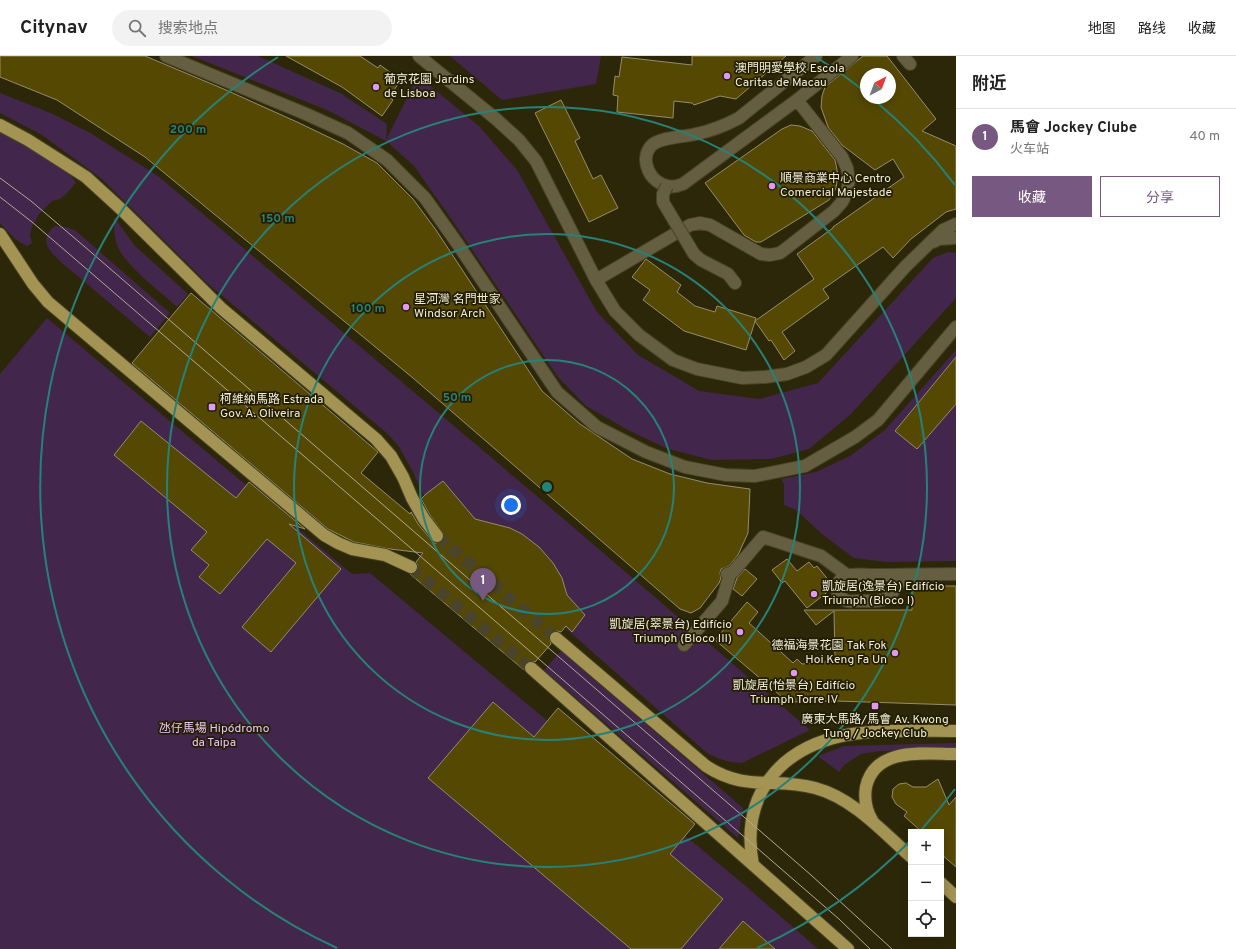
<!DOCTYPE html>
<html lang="zh">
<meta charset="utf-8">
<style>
body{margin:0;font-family:Overpass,"Noto Sans SC",sans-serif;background:#f2f2f2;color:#222}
.controls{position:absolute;right:12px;bottom:12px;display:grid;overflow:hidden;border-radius:0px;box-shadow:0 2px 10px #0003}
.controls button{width:36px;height:36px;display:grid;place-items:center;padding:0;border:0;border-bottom:1px solid #e0e0e0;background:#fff;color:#222;font:20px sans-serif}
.compass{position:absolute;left:860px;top:12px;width:36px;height:36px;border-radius:50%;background:#fff;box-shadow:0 2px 10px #0003;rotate:41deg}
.you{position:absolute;left:511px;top:449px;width:14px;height:14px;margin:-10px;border:3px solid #fff;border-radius:50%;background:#1a73e8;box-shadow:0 0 0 6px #1a73e833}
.badge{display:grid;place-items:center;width:26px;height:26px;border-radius:50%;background:#765880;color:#fff;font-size:13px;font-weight:700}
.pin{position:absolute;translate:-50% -33px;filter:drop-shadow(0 1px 2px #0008)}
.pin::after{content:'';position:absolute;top:21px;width:14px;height:12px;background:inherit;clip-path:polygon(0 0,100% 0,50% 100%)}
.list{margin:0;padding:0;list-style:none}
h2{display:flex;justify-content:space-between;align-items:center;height:52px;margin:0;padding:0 16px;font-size:17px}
h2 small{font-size:13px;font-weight:400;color:#767676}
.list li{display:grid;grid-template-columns:26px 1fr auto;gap:12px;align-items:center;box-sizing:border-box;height:56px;padding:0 16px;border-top:1px solid #e0e0e0}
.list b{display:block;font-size:15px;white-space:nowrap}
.list p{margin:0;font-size:13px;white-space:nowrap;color:#767676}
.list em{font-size:13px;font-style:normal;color:#767676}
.actions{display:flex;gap:8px;padding:12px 16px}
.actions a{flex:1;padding:9px 0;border:1px solid #765880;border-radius:0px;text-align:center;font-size:14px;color:#765880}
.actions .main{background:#765880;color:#fff}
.icon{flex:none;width:22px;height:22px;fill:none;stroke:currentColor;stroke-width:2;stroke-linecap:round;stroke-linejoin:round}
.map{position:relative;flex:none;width:956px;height:893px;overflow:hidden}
header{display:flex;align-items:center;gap:24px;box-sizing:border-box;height:56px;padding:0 20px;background:#fff;border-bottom:1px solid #e0e0e0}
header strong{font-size:19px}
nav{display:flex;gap:22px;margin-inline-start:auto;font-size:14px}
.search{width:280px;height:36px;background:#f2f2f2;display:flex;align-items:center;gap:10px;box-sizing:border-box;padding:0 14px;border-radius:22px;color:#767676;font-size:15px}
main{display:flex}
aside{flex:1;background:#fff}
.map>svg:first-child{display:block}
.green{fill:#42264c}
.building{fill:#554803;stroke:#948d6d;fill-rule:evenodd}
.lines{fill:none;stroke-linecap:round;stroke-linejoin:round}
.major-tunnel{stroke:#4a4528;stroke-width:12;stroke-dasharray:12 6;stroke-linecap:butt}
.minor-casing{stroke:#484326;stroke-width:14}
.major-casing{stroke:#484326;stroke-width:14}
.minor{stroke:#655e40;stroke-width:12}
.major{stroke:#a39454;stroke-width:12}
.tram{stroke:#afaa94;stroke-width:1}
.minor-bridge-casing{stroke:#484326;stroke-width:14;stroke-linecap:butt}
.minor-bridge{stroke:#655e40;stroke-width:12}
.ring{fill:none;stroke:#268279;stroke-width:2}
.poi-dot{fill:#dd99f4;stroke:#231d01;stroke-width:1.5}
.labels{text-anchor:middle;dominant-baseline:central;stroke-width:3.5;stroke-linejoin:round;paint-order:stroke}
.poi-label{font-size:12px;fill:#f0ecdb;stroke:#231d01;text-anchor:start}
.park-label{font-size:12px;fill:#e9c4f6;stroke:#231d01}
.centre{fill:#268279;stroke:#231d01;stroke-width:2}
.ring-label{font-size:12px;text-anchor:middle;font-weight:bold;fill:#268279;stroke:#231d01;stroke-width:3.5;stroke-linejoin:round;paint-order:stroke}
</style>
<header>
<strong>Citynav</strong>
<div class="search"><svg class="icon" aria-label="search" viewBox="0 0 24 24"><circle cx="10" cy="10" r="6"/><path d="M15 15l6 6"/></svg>搜索地点</div>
<nav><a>地图</a><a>路线</a><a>收藏</a></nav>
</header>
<main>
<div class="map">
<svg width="956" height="893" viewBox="0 0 956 893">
<rect width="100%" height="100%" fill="#2d2709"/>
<path class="green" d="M 192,0 L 258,0 L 340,37 L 387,68 L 386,84 L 418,20 L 479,70 L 517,114 L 597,256 L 638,299 L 699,335 L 759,343 L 818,327 L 933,202 L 948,196 L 956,197 L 956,242 L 851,358 L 809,393 L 771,403 L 711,404 L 666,392 L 628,374 L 586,350 L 558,321 L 450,161 L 414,110 L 386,85 L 327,54 Z
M 450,0 L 601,0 L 596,28 L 502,44 Z
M 0,37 L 53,58 L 92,78 L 158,120 L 538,441 L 810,674 L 742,707 C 728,707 719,703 707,697 L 437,459 L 423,438 L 413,416 L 399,391 L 389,379 L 207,227 L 102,123 L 42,79 L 0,57 Z
M 0,76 C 25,90 58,103 76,126 L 69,135 L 60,143 L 52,145 L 39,158 L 32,170 L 30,179 L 32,187 L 27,190 L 15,183 L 0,167 Z
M 114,161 L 135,190 L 188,238 L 177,251 C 160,235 125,210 117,189 C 114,180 114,170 114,161 Z
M 55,170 L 67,171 L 76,175 L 170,257 L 150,281 L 62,207 C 50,196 37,184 55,170 Z
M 47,262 L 352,518 L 370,517 L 748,832 L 818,893 L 0,893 L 0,318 Z
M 956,294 L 956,505 L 886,506 L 854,502 L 823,479 L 796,454 L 784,449 L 784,428 L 781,423 L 816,416 L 850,400 L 885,374 Z
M 561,595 L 743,752 L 738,782 L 544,614 Z
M 956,687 L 956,694 L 880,695 L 861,698 L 844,709 L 839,716 L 818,700 L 844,690 Z"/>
<path class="building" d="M 0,0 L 145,0 L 226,34 L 297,66 L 343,88 L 377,107 L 413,143 L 436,174 L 542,335 L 580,368 L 632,403 L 670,418 L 707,427 L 750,433 L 748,477 L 738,499 L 729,510 L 721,513 L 720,517 L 721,522 L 719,527 L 700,552 L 691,557 L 680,553 L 413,322 L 145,101 L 57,44 L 0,21 Z
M 286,0 L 360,0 L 378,12 L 380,9 L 401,24 L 389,41 L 393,44 L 382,60 L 342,31 Z
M 692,0 L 786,0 L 736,43 L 720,40 L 694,49 L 692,47 L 674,45 L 673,62 L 617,56 L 618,40 L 613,39 L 615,20 L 619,21 L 622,1 L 692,9 Z
M 863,0 L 887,0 L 936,63 L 922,75 L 956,90 L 956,153 L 946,156 L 911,183 L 893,202 L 883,191 L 823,233 L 829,242 L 782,276 L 795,295 L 784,304 L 771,284 L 769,285 L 755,265 L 814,223 L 797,198 L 833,172 L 833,171 L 904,121 L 893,103 L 875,114 L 842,89 L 828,71 L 821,51 L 822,40 L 825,31 ZM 866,18 L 890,18 L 890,42 L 866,42 Z
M 561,44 L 580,82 L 575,85 L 593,123 L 601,119 L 618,152 L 589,166 L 535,57 Z
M 791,69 L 800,70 L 812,75 L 835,104 L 838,119 L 836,132 L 829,144 L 761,186 L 756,186 L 744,179 L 705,127 L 782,73 Z
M 646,203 L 681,229 L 677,236 L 695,250 L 715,256 L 717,250 L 756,262 L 746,294 L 684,275 L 643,244 L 650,234 L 632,221 Z
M 191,237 L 378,396 L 361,417 L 410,458 L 411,456 L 418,468 L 434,487 L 438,487 L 441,486 L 444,482 L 444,479 L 430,459 L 421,443 L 426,438 L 443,425 L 475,463 L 510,472 L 522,478 L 539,491 L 553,507 L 562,522 L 567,539 L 585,559 L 572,576 L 566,570 L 561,576 L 557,575 L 551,577 L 549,581 L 551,588 L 535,606 L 529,605 L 526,607 L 524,614 L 410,518 L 415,517 L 418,514 L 418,510 L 416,506 L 423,497 L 390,493 L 354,486 L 328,473 L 132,307 Z
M 956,301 L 956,348 L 917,393 L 895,375 Z
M 141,365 L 236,442 L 249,426 L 305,473 L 289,468 L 341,513 L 271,596 L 242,571 L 296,507 L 267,483 L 220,538 L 199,521 L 209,509 L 191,494 L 207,476 L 114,399 Z
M 787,503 L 797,515 L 809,506 L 814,512 L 817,510 L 830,526 L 827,528 L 830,531 L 830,534 L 807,552 L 785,525 L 782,527 L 772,514 Z
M 745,513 L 757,523 L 742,540 L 733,533 L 737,522 Z
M 913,530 L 956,530 L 956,649 L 836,645 L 788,646 L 715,584 L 747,546 L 758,556 L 749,567 L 793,607 L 797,603 L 802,608 L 835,605 L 834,555 L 816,569 L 804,554 L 912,554 Z
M 493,646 L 534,681 L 558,652 L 695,768 L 670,798 L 723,843 L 681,893 L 631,893 L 428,722 Z
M 938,723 L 949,749 L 956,741 L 956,811 L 941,798 L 941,776 L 922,776 L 904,760 L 907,756 L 896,748 L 892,741 L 893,733 L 899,728 L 906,727 L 913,731 L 926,731 Z
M 743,865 L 775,893 L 719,893 Z"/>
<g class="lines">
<path class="major-tunnel" d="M 437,480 L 556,582
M 411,511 L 531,612"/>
<defs>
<path id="minor" d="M 166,0 L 306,58 L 348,77 L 387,104 L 425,142 L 457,187 L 557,336 L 597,371 L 646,396 L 685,411 L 726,419 L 755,420 L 805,410 L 855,381 L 878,364 L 956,271
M 419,0 L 496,63 L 519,84 L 536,105 L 596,224 L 615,255 L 639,279 L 673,304 L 697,313 L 742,322 L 765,321 L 787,318 L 806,311 L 826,299 L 905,211 L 943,174 L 956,168
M 816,0 L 739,62 C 726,69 711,75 696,78 C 684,81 659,81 651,90 C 639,104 650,127 668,130 C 673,131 678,130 683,128 L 797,44 L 852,0
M 903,0 L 910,8
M 933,186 L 939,183 L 956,182
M 694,198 L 701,204 L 728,218 L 735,227
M 596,224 L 690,169 L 700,167 L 710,169 L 761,198 L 770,199 L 780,197 L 788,191 L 834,155 L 842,146 L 847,136 L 849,124 L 847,112 L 842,101 L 797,44
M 727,518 L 733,516 L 763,481 L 821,500 L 847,519
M 904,519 C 886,547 890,545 856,545 C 851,546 846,546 842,542 C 834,536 837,523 846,520 C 853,517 865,519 873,519 C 901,519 928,518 956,518
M 684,589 L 722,545 L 730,518"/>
<path id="major" d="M 0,69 L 28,84 L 86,121 L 121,153 L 221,252 L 376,383 L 391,400 L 403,421 L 412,442 L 424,463 L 437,480
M 0,178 L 33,228 L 48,246 L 324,479 L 338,487 L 352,493 L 385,499 L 411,511
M 556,582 L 706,710 C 745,736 775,721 815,732 C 853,742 883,776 911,801
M 531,612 L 848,893
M 872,764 C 866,754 864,743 866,731 C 875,690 925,698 956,698
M 753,809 C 740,740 779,692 846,679 C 882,673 920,675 956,675
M 941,827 L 956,841"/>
</defs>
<use href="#minor" class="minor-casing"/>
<use href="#major" class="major-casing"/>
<use href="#minor" class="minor"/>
<use href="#major" class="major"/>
<path class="tram" d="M 0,122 L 31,145 L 85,191 L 811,819 L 892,893
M 0,141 L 32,166 L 420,500 L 839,863 L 870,893"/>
<defs>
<path id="minor-bridge" d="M 667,130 L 663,138 L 663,146 L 694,198"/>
</defs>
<use href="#minor-bridge" class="minor-bridge-casing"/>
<use href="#minor-bridge" class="minor-bridge"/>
</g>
<g class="ring">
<circle cx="547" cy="431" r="127"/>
<circle cx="547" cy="431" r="253"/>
<circle cx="547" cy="431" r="380"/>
<path d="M955 733A507 507 0 0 1 921 774M909 786A507 507 0 0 1 757 892M337 892A507 507 0 0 1 278 1M816 1A507 507 0 0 1 863 34M873 43A507 507 0 0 1 955 129"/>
</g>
<g class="poi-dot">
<circle cx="727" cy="20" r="4"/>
<circle cx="376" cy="31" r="4"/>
<circle cx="772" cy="130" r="4"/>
<circle cx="406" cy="251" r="4"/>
<rect x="208" y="347" width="8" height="8" rx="2"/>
<circle cx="814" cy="538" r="4"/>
<circle cx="740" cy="576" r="4"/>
<circle cx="895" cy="597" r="4"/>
<circle cx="794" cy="617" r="4"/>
<rect x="871" y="646" width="8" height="8" rx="2"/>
</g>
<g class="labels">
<g class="poi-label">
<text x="735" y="13">澳門明愛學校 Escola<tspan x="735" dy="14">Caritas de Macau</tspan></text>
<text x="384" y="24">葡京花園 Jardins<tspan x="384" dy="14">de Lisboa</tspan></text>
<text x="780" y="123">順景商業中心 Centro<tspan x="780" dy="14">Comercial Majestade</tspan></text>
<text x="414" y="244">星河灣 名門世家<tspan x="414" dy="14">Windsor Arch</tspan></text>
<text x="220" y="344">柯維納馬路 Estrada<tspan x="220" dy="14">Gov. A. Oliveira</tspan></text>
<text x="822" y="531">凱旋居(逸景台) Edifício<tspan x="822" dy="14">Triumph (Bloco I)</tspan></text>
<text x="732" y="569" text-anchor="end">凱旋居(翠景台) Edifício<tspan x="732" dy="14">Triumph (Bloco III)</tspan></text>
<text x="887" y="590" text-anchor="end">德福海景花園 Tak Fok<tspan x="887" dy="14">Hoi Keng Fa Un</tspan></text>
<text x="794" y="630" text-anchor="middle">凱旋居(怡景台) Edifício<tspan x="794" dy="14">Triumph Torre IV</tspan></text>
<text x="875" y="664" text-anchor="middle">廣東大馬路/馬會 Av. Kwong<tspan x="875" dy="14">Tung / Jockey Club</tspan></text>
</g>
<g class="park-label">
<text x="214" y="673">氹仔馬場 Hipódromo<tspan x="214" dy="14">da Taipa</tspan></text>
</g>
</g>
<circle cx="547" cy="431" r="6" class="centre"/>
<g class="ring-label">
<text x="188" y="77">200 m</text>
<text x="278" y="166">150 m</text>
<text x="368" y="256">100 m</text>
<text x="457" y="345">50 m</text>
</g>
</svg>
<div class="controls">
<button>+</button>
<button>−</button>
<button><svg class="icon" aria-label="locate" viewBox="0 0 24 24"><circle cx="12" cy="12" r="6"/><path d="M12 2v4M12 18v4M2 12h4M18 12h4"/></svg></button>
</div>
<svg class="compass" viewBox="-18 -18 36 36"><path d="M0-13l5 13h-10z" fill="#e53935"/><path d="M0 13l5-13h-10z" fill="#767676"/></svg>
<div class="you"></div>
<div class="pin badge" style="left:483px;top:545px">1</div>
</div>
<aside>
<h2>附近<small></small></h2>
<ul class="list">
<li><span class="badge">1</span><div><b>馬會 Jockey Clube</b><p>火车站</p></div><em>40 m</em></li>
</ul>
<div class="actions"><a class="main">收藏</a><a>分享</a></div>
</aside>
</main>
